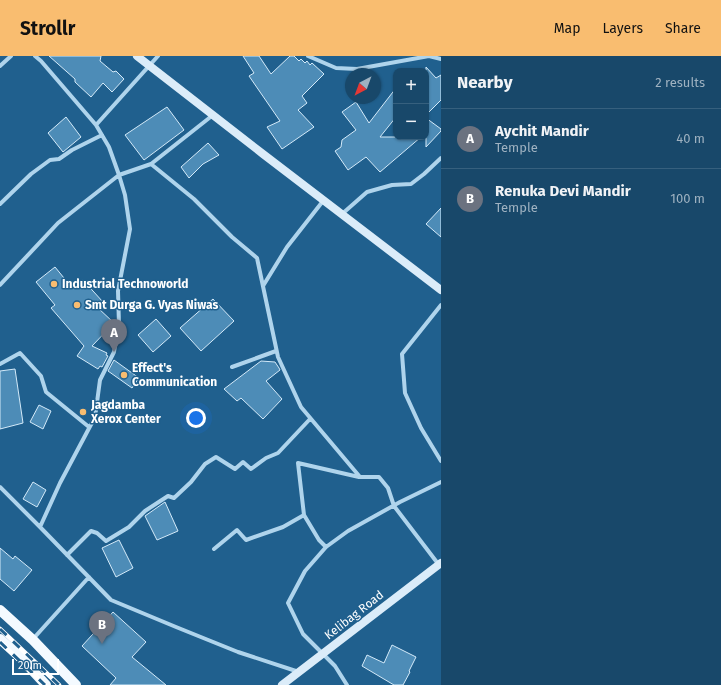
<!DOCTYPE html>
<meta charset="utf-8">
<style>
body{margin:0;font-family:"Fira Sans",sans-serif;background:#255272;color:#f1f3f6}
.controls{position:absolute;right:12px;top:12px;display:grid;overflow:hidden;border-radius:8px;box-shadow:0 1px 3px #0004}
.controls button{width:36px;height:36px;display:grid;place-items:center;padding:0;border:0;border-bottom:1px solid #36607e;background:#18486a;color:#f1f3f6;font:20px sans-serif}
.compass{position:absolute;left:345px;top:12px;width:36px;height:36px;border-radius:50%;background:#18486a;box-shadow:0 1px 3px #0004;rotate:221deg}
.scale{position:absolute;left:12px;bottom:10px;width:47px;box-sizing:border-box;padding-left:4px;border:2px solid #fff;border-top:0;font-size:11px;line-height:14px;white-space:nowrap;color:#fff;-webkit-text-stroke:3px #20608e;paint-order:stroke}
.you{position:absolute;left:196px;top:362px;width:14px;height:14px;margin:-10px;border:3px solid #fff;border-radius:50%;background:#1a73e8;box-shadow:0 0 0 6px #1a73e833}
.badge{display:grid;place-items:center;width:26px;height:26px;border-radius:50%;background:#f9bd70;color:#fff;font-size:13px;font-weight:700}
.pin{position:absolute;translate:-50% -33px;filter:drop-shadow(0 1px 2px #0008)}
.pin::after{content:'';position:absolute;top:21px;width:14px;height:12px;background:inherit;clip-path:polygon(0 0,100% 0,50% 100%)}
.list{margin:0;padding:0;list-style:none}
h2{display:flex;justify-content:space-between;align-items:center;height:52px;margin:0;padding:0 16px;font-size:17px}
h2 small{font-size:13px;font-weight:400;color:#9fb2c1}
.list li{display:grid;grid-template-columns:26px 1fr auto;gap:12px;align-items:center;box-sizing:border-box;height:60px;padding:0 16px;border-top:1px solid #36607e}
.list b{display:block;font-size:15px;white-space:nowrap}
.list p{margin:0;font-size:13px;white-space:nowrap;color:#9fb2c1}
.list em{font-size:13px;font-style:normal;color:#9fb2c1}
.map{position:relative;flex:none;width:441px;height:629px;overflow:hidden}
header{display:flex;align-items:center;gap:24px;box-sizing:border-box;height:56px;padding:0 20px;background:#f9bd70;color:#111}
header strong{font-size:19px}
nav{display:flex;gap:22px;margin-inline-start:auto;font-size:14px}
main{display:flex}
aside{flex:1;background:#18486a}
.map>svg:first-child{display:block}
.building{fill:#4d8cb7;stroke:#d4eaf9}
.lines{fill:none;stroke-linecap:round;stroke-linejoin:round}
.street{stroke:#afd4ec;stroke-width:4}
.secondary{stroke:#dbecf9;stroke-width:8}
.primary{stroke:#f4faff;stroke-width:10}
.rail-casing{stroke:#fff;stroke-width:4.5}
.rail{stroke:#20608e;stroke-width:3;stroke-dasharray:9;stroke-linecap:butt}
.poi-dot{fill:#f9bd70;stroke:#20608e;stroke-width:1.5}
.labels{text-anchor:middle;dominant-baseline:central;stroke-width:3;stroke-linejoin:round;paint-order:stroke}
.poi-label{font-size:12px;font-weight:bold;fill:#fff;stroke:#20608e;text-anchor:start}
.street-label{font-size:12px;fill:#fff;stroke:#20608e}
</style>
<header>
<strong>Strollr</strong>
<nav><a>Map</a><a>Layers</a><a>Share</a></nav>
</header>
<main>
<div class="map">
<svg width="441" height="629" viewBox="0 0 441 629">
<rect width="100%" height="100%" fill="#20608e"/>
<path class="building" d="M 49,0 L 101,0 L 100,5 L 113,16 L 116,15 L 124,23 L 112,36 L 103,27 L 91,41 L 75,26 L 75,23 Z
M 243,0 L 259,0 L 271,18 L 290,0 L 294,0 L 299,5 L 301,3 L 305,7 L 307,5 L 310,9 L 312,7 L 324,18 L 302,40 L 307,47 L 298,54 L 314,71 L 282,93 L 267,71 L 280,65 L 249,20 L 254,17 Z
M 426,11 L 436,22 L 441,19 L 441,44 L 426,59 Z
M 396,32 L 396,61 L 380,81 L 421,81 L 380,116 L 366,101 L 348,114 L 335,95 L 341,91 L 342,84 L 356,74 L 342,56 L 356,46 L 369,67 Z
M 167,51 L 184,74 L 144,104 L 125,79 Z
M 66,61 L 81,81 L 63,96 L 48,77 Z
M 426,62 L 441,73 L 441,75 L 426,91 Z
M 208,87 L 219,99 L 203,108 L 189,122 L 181,111 Z
M 441,152 L 441,181 L 426,168 Z
M 55,211 L 73,233 L 83,224 L 103,246 L 97,251 L 114,267 L 92,290 L 107,297 L 106,299 L 108,300 L 102,311 L 100,310 L 98,313 L 77,300 L 84,290 L 51,252 L 55,249 L 36,226 Z
M 213,243 L 234,265 L 201,295 L 180,272 Z
M 156,263 L 171,280 L 153,296 L 138,279 Z
M 114,304 L 139,322 L 132,332 L 108,315 Z
M 261,305 L 275,306 L 279,312 L 280,314 L 266,325 L 282,343 L 263,363 L 241,342 L 237,345 L 224,333 Z
M 15,313 L 23,367 L 0,373 L 0,315 Z
M 39,349 L 51,355 L 43,373 L 30,366 Z
M 33,426 L 46,434 L 37,451 L 23,443 Z
M 165,446 L 178,475 L 157,484 L 145,460 Z
M 119,484 L 133,512 L 116,521 L 102,492 Z
M 0,492 L 13,503 L 15,500 L 32,514 L 14,535 L 0,523 Z
M 113,556 L 146,586 L 132,601 L 166,629 L 110,629 L 116,622 L 82,590 Z
M 392,589 L 416,601 L 409,615 L 410,616 L 403,629 L 394,629 L 362,610 L 367,599 L 384,607 Z"/>
<g class="lines">
<path class="street" d="M 35,0 L 41,5 L 96,69
M 158,0 L 96,69 L 109,91 L 119,119 L 125,139 L 130,173 L 118,235 L 119,269 L 114,296 L 100,324 L 95,361 L 60,427 L 40,471 L 111,544 L 176,571 L 238,596 L 299,616
M 308,0 L 336,12 L 357,13 L 429,0 L 441,3
M 0,10 L 11,0
M 151,108 L 213,59
M 0,148 L 31,118 L 50,104 L 59,103 L 72,94 L 102,79
M 342,158 L 367,136 L 392,129 L 411,128 L 424,118 L 441,102
M 0,229 L 58,167 L 119,119 L 151,108 L 194,143 L 232,181 L 257,202 L 278,301 L 301,351 L 360,421 L 379,421 L 388,432 L 394,450 L 439,509
M 263,230 L 287,191 L 323,145
M 441,249 L 402,298 L 405,337 L 421,372 L 441,405
M 0,308 L 20,297 L 41,320 L 46,336 L 89,371
M 232,311 L 276,295
M 0,431 L 40,471
M 326,491 L 319,484 L 304,459 L 298,407 L 359,421
M 214,493 L 237,474 L 246,484 L 283,471 L 304,459
M 67,499 L 91,475 L 97,477 L 106,485 L 129,471 L 145,455 L 168,440 L 174,442 L 191,426 L 205,408 L 216,401 L 235,413 L 243,406 L 251,413 L 266,402 L 278,397 L 310,363
M 33,583 L 89,521
M 347,629 L 335,610 L 303,578 L 288,547 L 305,515 L 326,491 L 348,475 L 400,446 L 441,426"/>
<path class="secondary" d="M 137,0 L 263,98 L 441,234
M 282,629 L 441,507"/>
<path class="primary" d="M 0,554 L 33,584 L 76,629
M 0,583 L 20,601 L 46,629"/>
<defs>
<path id="rail" d="M 0,573 L 59,629
M 0,586 L 45,629"/>
</defs>
<use href="#rail" class="rail-casing"/>
<use href="#rail" class="rail"/>
</g>
<g class="poi-dot">
<circle cx="54" cy="228" r="4"/>
<circle cx="77" cy="249" r="4"/>
<circle cx="124" cy="319" r="4"/>
<circle cx="83" cy="356" r="4"/>
</g>
<g class="labels">
<g class="poi-label">
<text x="62" y="228">Industrial Technoworld</text>
<text x="85" y="249">Smt Durga G. Vyas Niwas</text>
<text x="132" y="312">Effect's<tspan x="132" dy="14">Communication</tspan></text>
<text x="91" y="349">Jagdamba<tspan x="91" dy="14">Xerox Center</tspan></text>
</g>
<g class="street-label">
<text transform="translate(354 559) rotate(-38)">Kelibag Road</text>
</g>
</g>
</svg>
<div class="controls">
<button>+</button>
<button>−</button>
</div>
<svg class="compass" viewBox="-18 -18 36 36"><path d="M0-13l5 13h-10z" fill="#e53935"/><path d="M0 13l5-13h-10z" fill="#9fb2c1"/></svg>
<div class="scale">20 m</div>
<div class="you"></div>
<div class="pin badge" style="left:114px;top:296px;background:#6b7280">A</div>
<div class="pin badge" style="left:102px;top:588px;background:#6b7280">B</div>
</div>
<aside>
<h2>Nearby<small>2 results</small></h2>
<ul class="list">
<li><span class="badge" style="background:#6b7280">A</span><div><b>Aychit Mandir</b><p>Temple</p></div><em>40 m</em></li>
<li><span class="badge" style="background:#6b7280">B</span><div><b>Renuka Devi Mandir</b><p>Temple</p></div><em>100 m</em></li>
</ul>
</aside>
</main>
